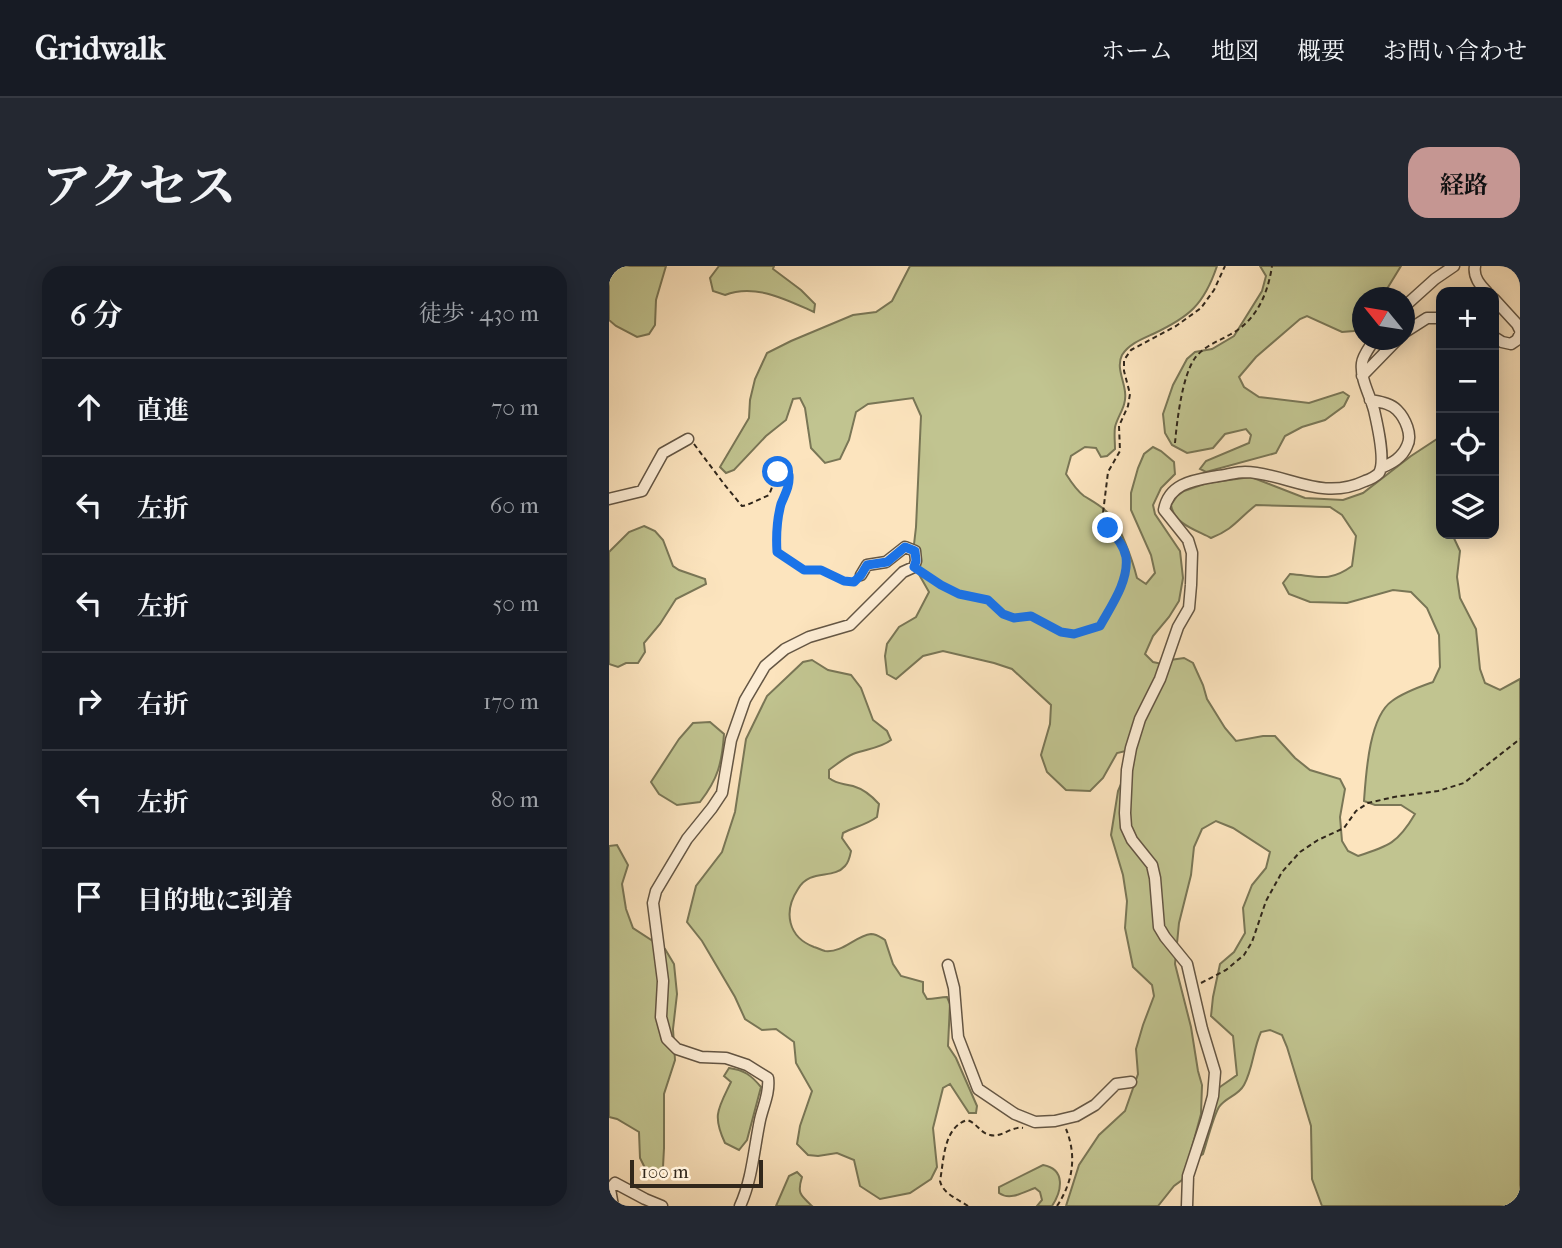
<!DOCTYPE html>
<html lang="ja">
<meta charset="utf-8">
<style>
body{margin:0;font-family:"IM FELL French Canon","Noto Serif JP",serif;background:#242831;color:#f1f3f6}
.controls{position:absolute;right:21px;top:21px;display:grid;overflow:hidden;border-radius:14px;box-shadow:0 4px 18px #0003}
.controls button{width:63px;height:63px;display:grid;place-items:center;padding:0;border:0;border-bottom:2px solid #363941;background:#171b24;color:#f1f3f6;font:35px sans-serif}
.compass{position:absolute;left:743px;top:21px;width:63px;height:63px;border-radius:50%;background:#171b24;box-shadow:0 4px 18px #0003;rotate:300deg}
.scale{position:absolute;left:21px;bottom:18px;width:133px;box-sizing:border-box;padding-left:7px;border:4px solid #31271b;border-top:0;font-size:19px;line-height:24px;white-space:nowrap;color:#31271b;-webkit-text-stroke:5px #fdedd5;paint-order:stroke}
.stop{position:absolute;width:21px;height:21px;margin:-16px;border:5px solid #1a73e8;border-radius:50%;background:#fff}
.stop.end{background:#1a73e8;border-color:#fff;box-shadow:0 2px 7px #0008}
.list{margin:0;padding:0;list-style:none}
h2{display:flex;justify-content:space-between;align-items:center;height:91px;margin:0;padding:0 28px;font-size:30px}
h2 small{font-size:23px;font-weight:400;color:#9ea1a6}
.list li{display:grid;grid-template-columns:46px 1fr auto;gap:21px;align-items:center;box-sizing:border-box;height:98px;padding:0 28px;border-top:2px solid #363941}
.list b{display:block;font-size:26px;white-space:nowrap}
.list em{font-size:23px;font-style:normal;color:#9ea1a6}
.icon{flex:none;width:38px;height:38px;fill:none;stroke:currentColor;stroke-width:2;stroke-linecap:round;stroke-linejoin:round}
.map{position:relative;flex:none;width:911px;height:940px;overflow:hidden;border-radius:21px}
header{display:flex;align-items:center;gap:42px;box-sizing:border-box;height:98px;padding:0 35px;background:#171b24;border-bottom:2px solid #363941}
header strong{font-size:33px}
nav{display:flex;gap:38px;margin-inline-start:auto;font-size:24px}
.intro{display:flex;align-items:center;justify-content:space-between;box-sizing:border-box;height:168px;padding:0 42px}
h1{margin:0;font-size:49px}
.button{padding:18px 32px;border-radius:21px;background:#c59692;color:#111;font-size:24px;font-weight:700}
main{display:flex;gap:42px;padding:0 42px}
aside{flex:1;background:#171b24;border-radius:21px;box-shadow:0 4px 18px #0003}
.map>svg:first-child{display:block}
.green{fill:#c1c490;stroke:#797656;stroke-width:2}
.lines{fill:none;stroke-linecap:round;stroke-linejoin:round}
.street-casing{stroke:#645644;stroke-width:13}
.path{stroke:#31271b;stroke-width:2;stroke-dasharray:5 3.5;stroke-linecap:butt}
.street{stroke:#fdedd5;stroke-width:10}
.route{stroke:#1a73e8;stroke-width:9}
</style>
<header>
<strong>Gridwalk</strong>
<nav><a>ホーム</a><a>地図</a><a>概要</a><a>お問い合わせ</a></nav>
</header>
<div class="intro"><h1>アクセス</h1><a class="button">経路</a></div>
<main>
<aside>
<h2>6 分<small>徒歩 · 430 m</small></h2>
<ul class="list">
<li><svg class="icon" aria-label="ahead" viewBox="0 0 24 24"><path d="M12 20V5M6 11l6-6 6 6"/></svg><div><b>直進</b></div><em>70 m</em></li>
<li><svg class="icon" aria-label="left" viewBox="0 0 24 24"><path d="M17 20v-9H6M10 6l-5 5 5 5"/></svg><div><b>左折</b></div><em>60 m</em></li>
<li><svg class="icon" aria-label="left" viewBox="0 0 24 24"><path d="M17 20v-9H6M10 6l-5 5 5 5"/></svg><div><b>左折</b></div><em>50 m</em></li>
<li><svg class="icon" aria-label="right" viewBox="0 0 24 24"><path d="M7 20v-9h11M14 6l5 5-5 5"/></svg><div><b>右折</b></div><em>170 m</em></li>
<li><svg class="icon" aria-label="left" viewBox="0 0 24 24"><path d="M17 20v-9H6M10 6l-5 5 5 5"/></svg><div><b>左折</b></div><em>80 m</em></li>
<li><svg class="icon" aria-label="arrive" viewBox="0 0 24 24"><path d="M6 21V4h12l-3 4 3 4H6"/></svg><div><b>目的地に到着</b></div></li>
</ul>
</aside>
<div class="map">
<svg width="911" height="940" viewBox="0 0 911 940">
<rect width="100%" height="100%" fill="#fce4be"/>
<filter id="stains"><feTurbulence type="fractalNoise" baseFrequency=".00286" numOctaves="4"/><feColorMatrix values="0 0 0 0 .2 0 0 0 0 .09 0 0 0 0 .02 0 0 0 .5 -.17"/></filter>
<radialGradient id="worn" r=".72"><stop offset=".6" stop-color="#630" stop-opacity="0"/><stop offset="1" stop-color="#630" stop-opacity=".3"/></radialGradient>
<path class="green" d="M 0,0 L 57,0 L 47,34 L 46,59 L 40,68 L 28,71 L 7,60 L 0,54 Z
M 110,0 L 165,0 L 164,3 L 192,24 L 206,38 L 205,46 C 178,34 146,17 116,29 L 104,25 L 101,12 Z
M 301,0 L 608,0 C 595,39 580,51 544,68 C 533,73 520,78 513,89 C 507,101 515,114 516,126 C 518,140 509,149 506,161 C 505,168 506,176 506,183 L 498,190 L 492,191 L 487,182 L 476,181 L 462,190 L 457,208 C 462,216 467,224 475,230 C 483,235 491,239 498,246 C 511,257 524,296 528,312 L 537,318 L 546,307 L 542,289 L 522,244 L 522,227 L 529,202 L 535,188 L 544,181 L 552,185 L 565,196 L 566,208 L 552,222 L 544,239 L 546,248 L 571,285 L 574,312 L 570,335 L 560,351 L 544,370 L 536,388 L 544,396 L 553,398 L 561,394 L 575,392 L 584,397 L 594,419 L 598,433 L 616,462 L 627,475 L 654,470 L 666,470 L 686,492 L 701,504 L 731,513 L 736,523 L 731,551 L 733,575 L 739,585 L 749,590 C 780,580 789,577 806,548 L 792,539 L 766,539 L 755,535 C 757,508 760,451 783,435 C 795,426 810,421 824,416 L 831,401 L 830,369 L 818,342 L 802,326 L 784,324 L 738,337 L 701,336 L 680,328 L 674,317 L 681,308 C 708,310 720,317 743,300 L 747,270 L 733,249 L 721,241 L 647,239 C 629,253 625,263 602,272 C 587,264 565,258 562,239 L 568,230 L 575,225 L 598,217 L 642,211 L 696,232 L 734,234 L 754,227 L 802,190 L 828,173 L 832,173 L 832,244 L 830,247 L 832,250 L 832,268 L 843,268 L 851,285 L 848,311 L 851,332 L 867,363 L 871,403 L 876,417 L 891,424 L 911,413 L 911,940 L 713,940 L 703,913 L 702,860 L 678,781 L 673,769 L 661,764 L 652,766 C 644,783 644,803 635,819 C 629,830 617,831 610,841 C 604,851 598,876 594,888 L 589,891 L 608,823 L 628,809 L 624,770 L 602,750 L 604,731 L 611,698 L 625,686 L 636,667 L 634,642 L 643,619 L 657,602 L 661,586 L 624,562 L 607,555 L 593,563 L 585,581 L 582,609 L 570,657 L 566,698 L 582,761 L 589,805 L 593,819 L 592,848 L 576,907 L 573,914 L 565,920 L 549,940 L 457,940 L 470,899 L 490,869 L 516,845 L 529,808 L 527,783 L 534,759 L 545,730 L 543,719 L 524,701 L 516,662 L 518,635 L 514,609 L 502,569 L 509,525 L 524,490 L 521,484 L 508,487 L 494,512 L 481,525 L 457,524 L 438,506 L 432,489 L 441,458 L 442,439 L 403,403 L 385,397 L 334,385 L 314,390 L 287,413 L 278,408 L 276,390 L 278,378 L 290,361 L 307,351 L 320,326 L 303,296 L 307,261 L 312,150 L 304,132 L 259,138 L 247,146 L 240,174 L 231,193 L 216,197 L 202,182 L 196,142 L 191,132 L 184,133 L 177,154 L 157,170 L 125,204 L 117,207 L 111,201 L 140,152 L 141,134 L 146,113 L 158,87 L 182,75 L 244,49 L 267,46 L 283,35 Z
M 651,0 L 792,0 L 773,31 L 754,32 L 753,56 L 745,65 L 733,66 L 698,50 L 691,53 L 647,91 L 630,111 L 635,121 L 650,131 L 700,137 L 734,126 L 740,130 L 735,140 L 716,154 L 693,161 L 676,170 L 667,187 L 597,206 L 591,203 L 597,195 L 640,177 L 642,169 L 637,163 L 616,168 L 604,182 L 578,187 L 563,179 L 556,167 L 554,148 L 564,119 L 578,93 L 586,86 L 603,83 L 625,70 L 653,25 L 657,10 Z
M 35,260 L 46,265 L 54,274 L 64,300 L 70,304 L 96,313 L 97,318 L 67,333 L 51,358 L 35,377 L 36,386 L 29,397 L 17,397 L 9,401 L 0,398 L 0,286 L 20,266 Z
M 203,394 L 219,404 L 242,409 L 252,422 L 264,454 L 278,465 L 282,474 C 272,482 257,483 244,488 C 235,492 228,498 220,504 L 220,512 C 229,519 234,517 244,520 C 254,523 263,530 270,538 L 268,551 C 257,559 245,561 234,567 L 233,572 L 242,585 C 241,590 240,596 236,600 C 224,614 201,602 189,623 C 174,646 179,671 205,681 C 209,682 212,684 216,685 C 234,687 246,670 262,668 C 268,668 271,671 276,674 L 284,698 L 292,710 L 314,716 L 314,726 L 318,733 C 326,733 331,731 338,731 L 341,738 L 339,780 L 347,792 L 368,840 L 367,847 L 360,847 L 341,818 L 334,822 L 324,862 L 328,901 L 322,913 L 301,927 L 271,933 L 251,920 L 245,894 L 228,887 L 209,890 L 199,889 L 188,878 L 191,860 L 203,825 L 187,797 L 185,776 L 167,763 L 153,764 L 136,753 L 126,731 L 93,675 L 78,656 L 87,620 L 113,586 L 126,546 L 137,473 L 158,430 L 194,396 Z
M 101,456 L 115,468 C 113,497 109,513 91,536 L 68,539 L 50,528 L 42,516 L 70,473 L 84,457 Z
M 8,579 L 19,599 L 13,618 L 17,643 L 24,662 L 56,683 L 65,698 L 68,728 L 64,763 L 66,794 L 55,828 L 55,882 L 54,901 L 48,908 L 36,902 L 31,892 L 30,866 L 8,853 L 0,851 L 0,580 Z
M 120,802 C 135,804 142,809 152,821 L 138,874 L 130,884 L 116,877 C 103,849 109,843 122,816 L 115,810 Z
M 434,899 C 457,903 453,925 443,940 L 428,940 L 433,934 L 431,926 L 426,922 C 415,926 401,935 390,927 L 390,921 Z
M 188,906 L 193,911 C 188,927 191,929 203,940 L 167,940 L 180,910 Z"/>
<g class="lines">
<defs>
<path id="street" d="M 866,0 C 864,11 871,19 878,26
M 885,33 L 908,58 L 911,64
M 796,40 L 826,13 L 845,0
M 796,66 L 818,52 L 832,52
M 885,71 L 893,76 L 902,78 L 908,74 L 911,68
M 753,110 L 788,74
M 761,134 C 771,136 781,137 788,144 C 796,152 804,169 798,180 C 793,192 783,197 772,202
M 0,233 L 33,225 L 54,187 L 79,173
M 339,699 L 345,722 L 349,771 L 369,823 L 406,848 L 426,856 L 446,855 L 467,850 L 486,839 L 507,818 L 522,816
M 4,940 L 1,923 L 6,917 L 36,933 L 53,940
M 131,940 C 143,914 145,883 151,854 C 154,840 161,827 159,812 L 138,799 L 117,792 L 92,791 L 68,783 L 58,773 L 52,751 L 54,715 L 44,637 L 47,625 L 78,573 L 103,542 L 113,527 L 122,474 L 136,434 L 156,400 L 176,383 L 200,371 L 241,359 L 294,306 L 305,301 L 307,295 L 306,285 L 296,281 L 277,296 L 258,299 L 252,309
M 578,940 L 579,910 L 597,855 L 604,830 L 606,806 L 593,763 L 578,698 L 556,671 L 550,661 L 546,612 L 543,599 L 523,574 L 517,561 L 516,547 L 518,504 L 522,482 L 531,453 L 551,413 L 569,361 L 580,342 L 582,319 L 583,287 L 579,274 L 555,244 C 560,216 587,214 609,210 C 618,209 627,206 636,206 C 678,207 712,236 756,215 C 762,213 766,211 770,207 C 777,195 768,157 765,144 C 761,129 751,113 753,97 C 754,89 761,81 765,74"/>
</defs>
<use href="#street" class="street-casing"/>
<path class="path" d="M 566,177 C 568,155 573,110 586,92 C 595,80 610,75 622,68 C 648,54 659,27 663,0
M 85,178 L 115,218 L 133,240 L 138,239 L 160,229 L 169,206 L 180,209 C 181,221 176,228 172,238 C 167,253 167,270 168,286 L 195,304 L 212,304 L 235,315 L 245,316 L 246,315
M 312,306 L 332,319 L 350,328 L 379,334 L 394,348 L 405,352 L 422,350 L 452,366 L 465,367 L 491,360 L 512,320 L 516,307 L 517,289 L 510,275 L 498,262 L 494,247 L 499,206 L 511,185 L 510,160 L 519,140 L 521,128 L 515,105 L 515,94 L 522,84 L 567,60 L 592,42 L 605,24 L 616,0
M 592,717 L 617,704 L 635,689 L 643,676 L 657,635 L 673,606 L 691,586 L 709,574 L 735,562 L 747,545 L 759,537 L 785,531 L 829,525 L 855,517 L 911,473
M 359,940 C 349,933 334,928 331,915 C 335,894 334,862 358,854 C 368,857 371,867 381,869 C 393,872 402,860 414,862
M 448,940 C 464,916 468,890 457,863"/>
<use href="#street" class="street"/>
</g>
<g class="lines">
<path class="route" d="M 169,206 L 180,209 C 181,220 176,228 172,238 C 168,253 167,270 168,286 L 195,304 L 212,304 L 235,315 L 245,316 L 252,309 L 258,299 L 278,296 L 296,281 L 306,285 L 307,295 L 305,301 L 332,319 L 350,328 L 379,334 L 394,348 L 405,352 L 422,350 L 452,366 L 465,368 L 491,360 C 502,340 520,315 517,291 C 515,279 506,270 499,262"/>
</g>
<rect width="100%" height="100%" filter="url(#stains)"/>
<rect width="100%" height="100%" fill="url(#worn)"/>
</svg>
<div class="controls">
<button>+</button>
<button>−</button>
<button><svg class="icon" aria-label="locate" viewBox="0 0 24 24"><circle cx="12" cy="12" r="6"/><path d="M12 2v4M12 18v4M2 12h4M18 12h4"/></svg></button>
<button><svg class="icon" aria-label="layers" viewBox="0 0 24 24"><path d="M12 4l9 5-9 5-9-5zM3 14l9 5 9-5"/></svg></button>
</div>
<svg class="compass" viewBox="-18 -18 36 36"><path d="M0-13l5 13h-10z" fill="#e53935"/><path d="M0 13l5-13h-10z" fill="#9ea1a6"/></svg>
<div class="scale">100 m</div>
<div class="stop" style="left:169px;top:206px"></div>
<div class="stop end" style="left:499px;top:262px"></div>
</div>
</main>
